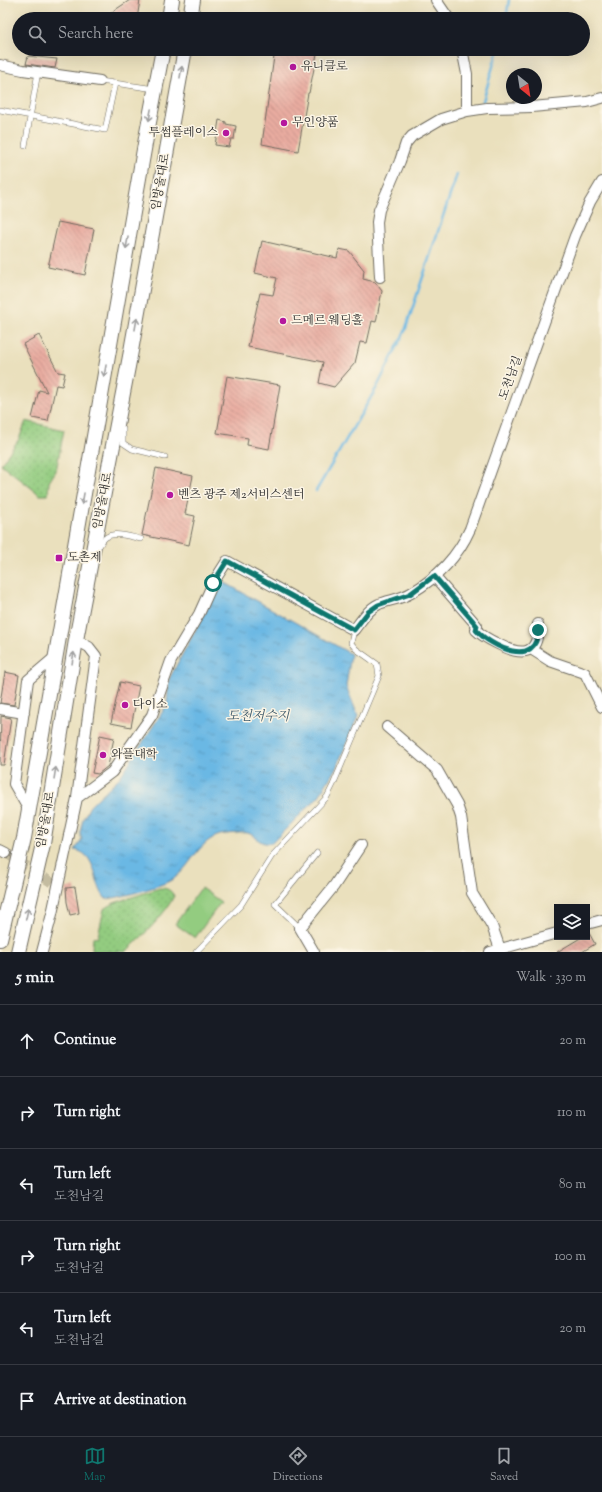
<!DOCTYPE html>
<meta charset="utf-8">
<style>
body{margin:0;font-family:"Sorts Mill Goudy","Noto Serif KR",serif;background:#242831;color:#f1f3f6}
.controls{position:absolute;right:12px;bottom:12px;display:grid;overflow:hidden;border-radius:0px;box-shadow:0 4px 16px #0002}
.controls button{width:36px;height:36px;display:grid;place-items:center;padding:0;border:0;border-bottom:1px solid #363941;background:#171b24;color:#f1f3f6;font:20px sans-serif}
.compass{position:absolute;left:506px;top:68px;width:36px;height:36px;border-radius:50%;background:#171b24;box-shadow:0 4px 16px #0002;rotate:150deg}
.stop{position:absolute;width:12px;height:12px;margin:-9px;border:3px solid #0f766e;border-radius:50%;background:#fff}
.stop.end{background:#0f766e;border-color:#fff;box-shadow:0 1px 4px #0008}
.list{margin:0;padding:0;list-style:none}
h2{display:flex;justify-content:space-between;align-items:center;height:52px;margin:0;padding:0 16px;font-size:17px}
h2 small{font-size:13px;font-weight:400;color:#9ea1a6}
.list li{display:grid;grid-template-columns:26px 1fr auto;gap:12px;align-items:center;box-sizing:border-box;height:72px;padding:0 16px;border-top:1px solid #363941}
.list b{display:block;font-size:15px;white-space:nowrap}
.list p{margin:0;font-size:13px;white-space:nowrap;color:#9ea1a6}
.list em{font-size:13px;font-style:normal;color:#9ea1a6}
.icon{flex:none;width:22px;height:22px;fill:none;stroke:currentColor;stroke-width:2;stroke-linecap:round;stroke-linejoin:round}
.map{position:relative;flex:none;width:602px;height:952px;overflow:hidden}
.search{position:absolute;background:#171b24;box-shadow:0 4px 16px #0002;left:12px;right:12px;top:12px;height:44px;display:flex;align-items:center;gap:10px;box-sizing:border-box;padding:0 14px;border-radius:22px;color:#9ea1a6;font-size:15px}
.sheet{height:484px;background:#171b24}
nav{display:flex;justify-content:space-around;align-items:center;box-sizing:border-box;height:56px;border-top:1px solid #363941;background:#171b24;font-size:11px;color:#9ea1a6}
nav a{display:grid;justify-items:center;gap:2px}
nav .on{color:#0f766e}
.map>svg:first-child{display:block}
.park{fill:url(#park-dots);stroke:#5f7c56}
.pitch{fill:#93cc80;stroke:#5f7c56}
.water{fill:url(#water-ripples);stroke:#4a7288}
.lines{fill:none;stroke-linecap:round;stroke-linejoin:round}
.stream{stroke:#6ab8e4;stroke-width:2.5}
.building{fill:url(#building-back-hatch)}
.minor-tunnel{stroke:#c4bca0;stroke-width:10;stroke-dasharray:10 5;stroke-linecap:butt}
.service-casing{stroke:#6e6a5e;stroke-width:6}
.minor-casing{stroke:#6e6a5e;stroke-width:12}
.secondary-casing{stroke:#6e6a5e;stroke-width:16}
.service{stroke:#fff;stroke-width:5}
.minor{stroke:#fff;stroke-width:10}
.secondary{stroke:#fff;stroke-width:14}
.oneway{stroke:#a0a0a0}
.route{stroke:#0f766e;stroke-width:5}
.poi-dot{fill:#b5179e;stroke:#fcf5e5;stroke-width:1.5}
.labels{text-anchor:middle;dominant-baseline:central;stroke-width:3;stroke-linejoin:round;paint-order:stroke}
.poi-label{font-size:12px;fill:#2b2b2b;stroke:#fcf5e5;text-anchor:start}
.street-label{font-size:12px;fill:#2b2b2b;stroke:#fcf5e5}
.water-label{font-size:13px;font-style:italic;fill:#415c6c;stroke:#fcf5e5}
</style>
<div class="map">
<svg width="602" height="952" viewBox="0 0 602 952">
<defs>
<pattern id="park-dots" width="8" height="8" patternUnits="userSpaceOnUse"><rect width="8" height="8" fill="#93cc80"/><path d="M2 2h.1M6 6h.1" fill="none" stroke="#7faf6f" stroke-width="1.8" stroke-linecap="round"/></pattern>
<pattern id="water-ripples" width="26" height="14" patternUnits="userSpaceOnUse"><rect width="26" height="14" fill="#6ab8e4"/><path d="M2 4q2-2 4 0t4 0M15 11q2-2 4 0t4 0" fill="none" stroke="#5796b9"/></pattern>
<pattern id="building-back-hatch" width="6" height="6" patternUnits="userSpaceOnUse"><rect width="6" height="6" fill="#e9aca0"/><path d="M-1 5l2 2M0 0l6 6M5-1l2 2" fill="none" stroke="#bd8c83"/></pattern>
</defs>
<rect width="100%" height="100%" fill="#fcf5e5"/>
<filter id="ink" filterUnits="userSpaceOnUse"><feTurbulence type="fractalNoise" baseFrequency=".025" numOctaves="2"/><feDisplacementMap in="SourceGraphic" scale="8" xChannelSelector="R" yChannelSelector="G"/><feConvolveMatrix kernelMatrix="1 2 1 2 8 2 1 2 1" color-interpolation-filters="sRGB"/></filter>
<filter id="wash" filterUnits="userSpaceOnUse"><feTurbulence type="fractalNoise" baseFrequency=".012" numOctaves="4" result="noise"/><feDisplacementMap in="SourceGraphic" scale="16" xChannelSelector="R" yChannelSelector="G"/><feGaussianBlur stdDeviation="0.9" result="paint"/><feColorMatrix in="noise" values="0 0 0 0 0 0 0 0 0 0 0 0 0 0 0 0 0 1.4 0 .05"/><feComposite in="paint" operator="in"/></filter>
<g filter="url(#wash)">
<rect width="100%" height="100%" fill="#eae0bd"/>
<path class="park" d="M 26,421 L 64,430 L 56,471 L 49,482 L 48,495 L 40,495 L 1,464 L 19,439 Z
M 160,888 C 167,888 171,890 174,896 C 163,918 143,935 126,952 L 93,951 L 92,949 L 93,937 L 96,938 L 98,936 L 104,909 L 114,903 Z"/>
<path class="pitch" d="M 201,888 L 221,902 L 195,938 L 175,924 Z"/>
<path class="water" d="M 222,581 L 351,654 L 346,686 L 358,716 L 337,766 L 319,796 L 272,843 C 258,845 259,837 248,833 C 245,832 224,834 220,835 C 199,841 192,864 176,877 C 168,885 119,898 106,899 C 93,885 98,854 75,850 L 82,840 L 80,833 L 83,819 L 90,806 L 120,777 L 163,711 L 167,703 L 169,679 Z"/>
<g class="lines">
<path class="stream" d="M 506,19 L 509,0
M 483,101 L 498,49
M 316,491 L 377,387 L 405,331 L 457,174"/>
</g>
<g id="blocks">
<path class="building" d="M 130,0 L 140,0 L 137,19 L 111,17 L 112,12 Z
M 275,49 L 318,49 L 309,93 L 308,93 L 298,151 L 262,144 Z
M 28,56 L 57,59 L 55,68 L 26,64 Z
M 219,120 L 226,122 L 226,124 L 236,126 L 234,139 L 231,139 L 229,147 L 215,145 Z
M 58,222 L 94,229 L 85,275 L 48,267 Z
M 262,241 L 337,258 L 339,249 L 349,251 L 364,270 L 363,279 L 375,282 L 382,291 L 376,322 L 372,321 L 367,343 L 360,342 L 355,363 L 334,387 L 319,383 L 323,362 L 248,347 L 260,293 L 273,295 L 277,278 L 255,273 Z
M 39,335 L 58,372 L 65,373 L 62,386 L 56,385 L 48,421 L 32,418 L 39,390 L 47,392 L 23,344 Z
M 227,376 L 280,385 L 269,449 L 247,445 L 248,438 L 217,433 Z
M 156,468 L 193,476 L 185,514 L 195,516 L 189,545 L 142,535 Z
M 5,672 L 19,675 L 14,705 L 0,703 Z
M 120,682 L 139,686 L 131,727 L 111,723 Z
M 1,716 L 11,718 L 4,765 L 0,765 Z
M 100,735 L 114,738 L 108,766 L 98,774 L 92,773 Z
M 75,887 L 79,913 L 70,915 L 67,902 L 66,888 Z
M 589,933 L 595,944 L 582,952 L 557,952 L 582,937 L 587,937 Z"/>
</g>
</g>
<g filter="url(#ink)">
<use href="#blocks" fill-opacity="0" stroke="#6e6a5e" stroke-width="1"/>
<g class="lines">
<path class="minor-tunnel" d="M 6,853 L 54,884"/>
<defs>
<path id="service" d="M 100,81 L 155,89
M 0,110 L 105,130 L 115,83
M 25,146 L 38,72
M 123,429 L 123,443 L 132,449 L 165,457
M 100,545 C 107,528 127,536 141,539
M 300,928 L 275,904 L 317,853
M 196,952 L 241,905 L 272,856 L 327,797 L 333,785 L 379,676 L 377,664 L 356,649 L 351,643 L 354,630"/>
<path id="minor" d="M 436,0 L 449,19
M 462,49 L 467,74 L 467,111
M 0,65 L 23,70 L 100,81
M 380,277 L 377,222 L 379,210 L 400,161 L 406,143 L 412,136 L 441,119 L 467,111 L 487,108 L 532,107 L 587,102 L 602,98
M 434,576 L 473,621 L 477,626 L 476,630 C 483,637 492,641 500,645 C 524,657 539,654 538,624
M 531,649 L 550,661 L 585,673 L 602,707
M 0,709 L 24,713
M 387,727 L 437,770 L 457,805 L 461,817 L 472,893 L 492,926 L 500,949
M 77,798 L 112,772 L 152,715 L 171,661 L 199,614 L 213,583 L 227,561 L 354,630 C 361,621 368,609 379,604 C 389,600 401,599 411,593 C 437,578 458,556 470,529 L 575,236 L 590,202 L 602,182
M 29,810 L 14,784 L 28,680 L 55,657
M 0,850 L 6,853
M 587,924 L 602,920
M 42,952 L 52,914 L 77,798 L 96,656 L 89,647 L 76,640
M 314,952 L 300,928 L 334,886 L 361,845
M 490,952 L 557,933"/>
<path id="secondary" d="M 169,19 L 172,0
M 190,19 L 193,0
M 0,939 L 24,838 L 146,138 L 163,49
M 18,952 L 43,844 L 76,640 L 131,351 L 185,49"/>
</defs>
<use href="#service" class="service-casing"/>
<use href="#minor" class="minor-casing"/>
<use href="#secondary" class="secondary-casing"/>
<use href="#service" class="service"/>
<use href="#minor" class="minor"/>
<use href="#secondary" class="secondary"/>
</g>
<defs><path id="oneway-shaft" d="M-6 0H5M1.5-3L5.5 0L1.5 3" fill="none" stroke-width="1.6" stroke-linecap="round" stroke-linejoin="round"/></defs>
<g class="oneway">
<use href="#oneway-shaft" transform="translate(181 72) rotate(-80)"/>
<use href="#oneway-shaft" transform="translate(150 115) rotate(101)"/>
<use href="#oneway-shaft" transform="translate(127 243) rotate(100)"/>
<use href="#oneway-shaft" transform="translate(136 324) rotate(-80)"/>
<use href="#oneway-shaft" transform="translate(105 371) rotate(100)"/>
<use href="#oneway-shaft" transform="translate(83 499) rotate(100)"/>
<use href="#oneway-shaft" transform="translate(73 658) rotate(-81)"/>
<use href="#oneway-shaft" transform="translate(55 773) rotate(-81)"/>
<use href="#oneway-shaft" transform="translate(27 914) rotate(-77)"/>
</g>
</g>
<g class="lines" filter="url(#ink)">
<path class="route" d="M 213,583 L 227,561 L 354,630 L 368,612 L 378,605 L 410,594 L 434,576 L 473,621 L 477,626 L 476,630 C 491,647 537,669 538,630"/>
</g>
<g class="poi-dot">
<circle cx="293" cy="67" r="4"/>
<circle cx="284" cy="123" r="4"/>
<circle cx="226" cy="133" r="4"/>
<circle cx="283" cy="321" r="4"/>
<circle cx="170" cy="495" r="4"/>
<rect x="55" y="554" width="8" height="8" rx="2"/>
<circle cx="125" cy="705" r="4"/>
<circle cx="103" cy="755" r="4"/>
</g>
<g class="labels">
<g class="poi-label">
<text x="301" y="67">유니클로</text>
<text x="292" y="123">무인양품</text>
<text x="218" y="133" text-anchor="end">투썸플레이스</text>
<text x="291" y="321">드메르 웨딩홀</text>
<text x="178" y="495">벤츠 광주 제2서비스센터</text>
<text x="67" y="558">도촌제</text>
<text x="133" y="705">다이소</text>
<text x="111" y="755">와플대학</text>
</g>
<g class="street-label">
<text transform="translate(161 182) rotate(-80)">임방울대로</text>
<text transform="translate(511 378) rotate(-70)">도천남길</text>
<text transform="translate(103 501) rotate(-79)">임방울대로</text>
<text transform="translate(46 820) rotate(-80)">임방울대로</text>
</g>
<g class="water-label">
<text x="258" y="717">도천저수지</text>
</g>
</g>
</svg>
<div class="controls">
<button><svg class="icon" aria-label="layers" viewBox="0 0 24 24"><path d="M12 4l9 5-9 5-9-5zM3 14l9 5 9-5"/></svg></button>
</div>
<svg class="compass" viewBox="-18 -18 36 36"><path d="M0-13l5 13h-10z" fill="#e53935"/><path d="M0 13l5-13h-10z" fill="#9ea1a6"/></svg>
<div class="stop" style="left:213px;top:583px"></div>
<div class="stop end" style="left:538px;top:630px"></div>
<div class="search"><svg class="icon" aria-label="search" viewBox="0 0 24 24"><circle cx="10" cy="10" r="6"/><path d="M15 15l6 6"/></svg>Search here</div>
</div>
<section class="sheet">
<h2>5 min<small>Walk · 330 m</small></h2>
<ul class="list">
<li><svg class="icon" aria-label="ahead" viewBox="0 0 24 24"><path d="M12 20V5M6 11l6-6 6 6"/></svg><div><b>Continue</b></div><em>20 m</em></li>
<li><svg class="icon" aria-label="right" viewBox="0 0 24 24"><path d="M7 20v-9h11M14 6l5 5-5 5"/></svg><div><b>Turn right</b></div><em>110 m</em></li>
<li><svg class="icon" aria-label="left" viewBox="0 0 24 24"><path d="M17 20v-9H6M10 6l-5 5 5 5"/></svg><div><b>Turn left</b><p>도천남길</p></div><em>80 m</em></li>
<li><svg class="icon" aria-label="right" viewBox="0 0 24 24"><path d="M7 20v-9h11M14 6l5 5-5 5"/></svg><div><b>Turn right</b><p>도천남길</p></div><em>100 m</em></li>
<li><svg class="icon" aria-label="left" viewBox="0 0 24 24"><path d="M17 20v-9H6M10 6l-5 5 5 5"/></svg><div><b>Turn left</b><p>도천남길</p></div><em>20 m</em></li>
<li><svg class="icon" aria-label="arrive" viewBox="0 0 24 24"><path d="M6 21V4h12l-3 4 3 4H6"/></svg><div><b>Arrive at destination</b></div></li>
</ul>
</section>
<nav>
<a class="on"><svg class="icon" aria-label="map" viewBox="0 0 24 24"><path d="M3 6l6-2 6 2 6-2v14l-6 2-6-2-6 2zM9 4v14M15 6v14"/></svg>Map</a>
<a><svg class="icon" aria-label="directions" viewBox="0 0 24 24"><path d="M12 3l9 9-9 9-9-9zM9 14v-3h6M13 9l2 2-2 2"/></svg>Directions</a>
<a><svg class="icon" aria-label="saved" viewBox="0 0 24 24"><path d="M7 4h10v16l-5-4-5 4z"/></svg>Saved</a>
</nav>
